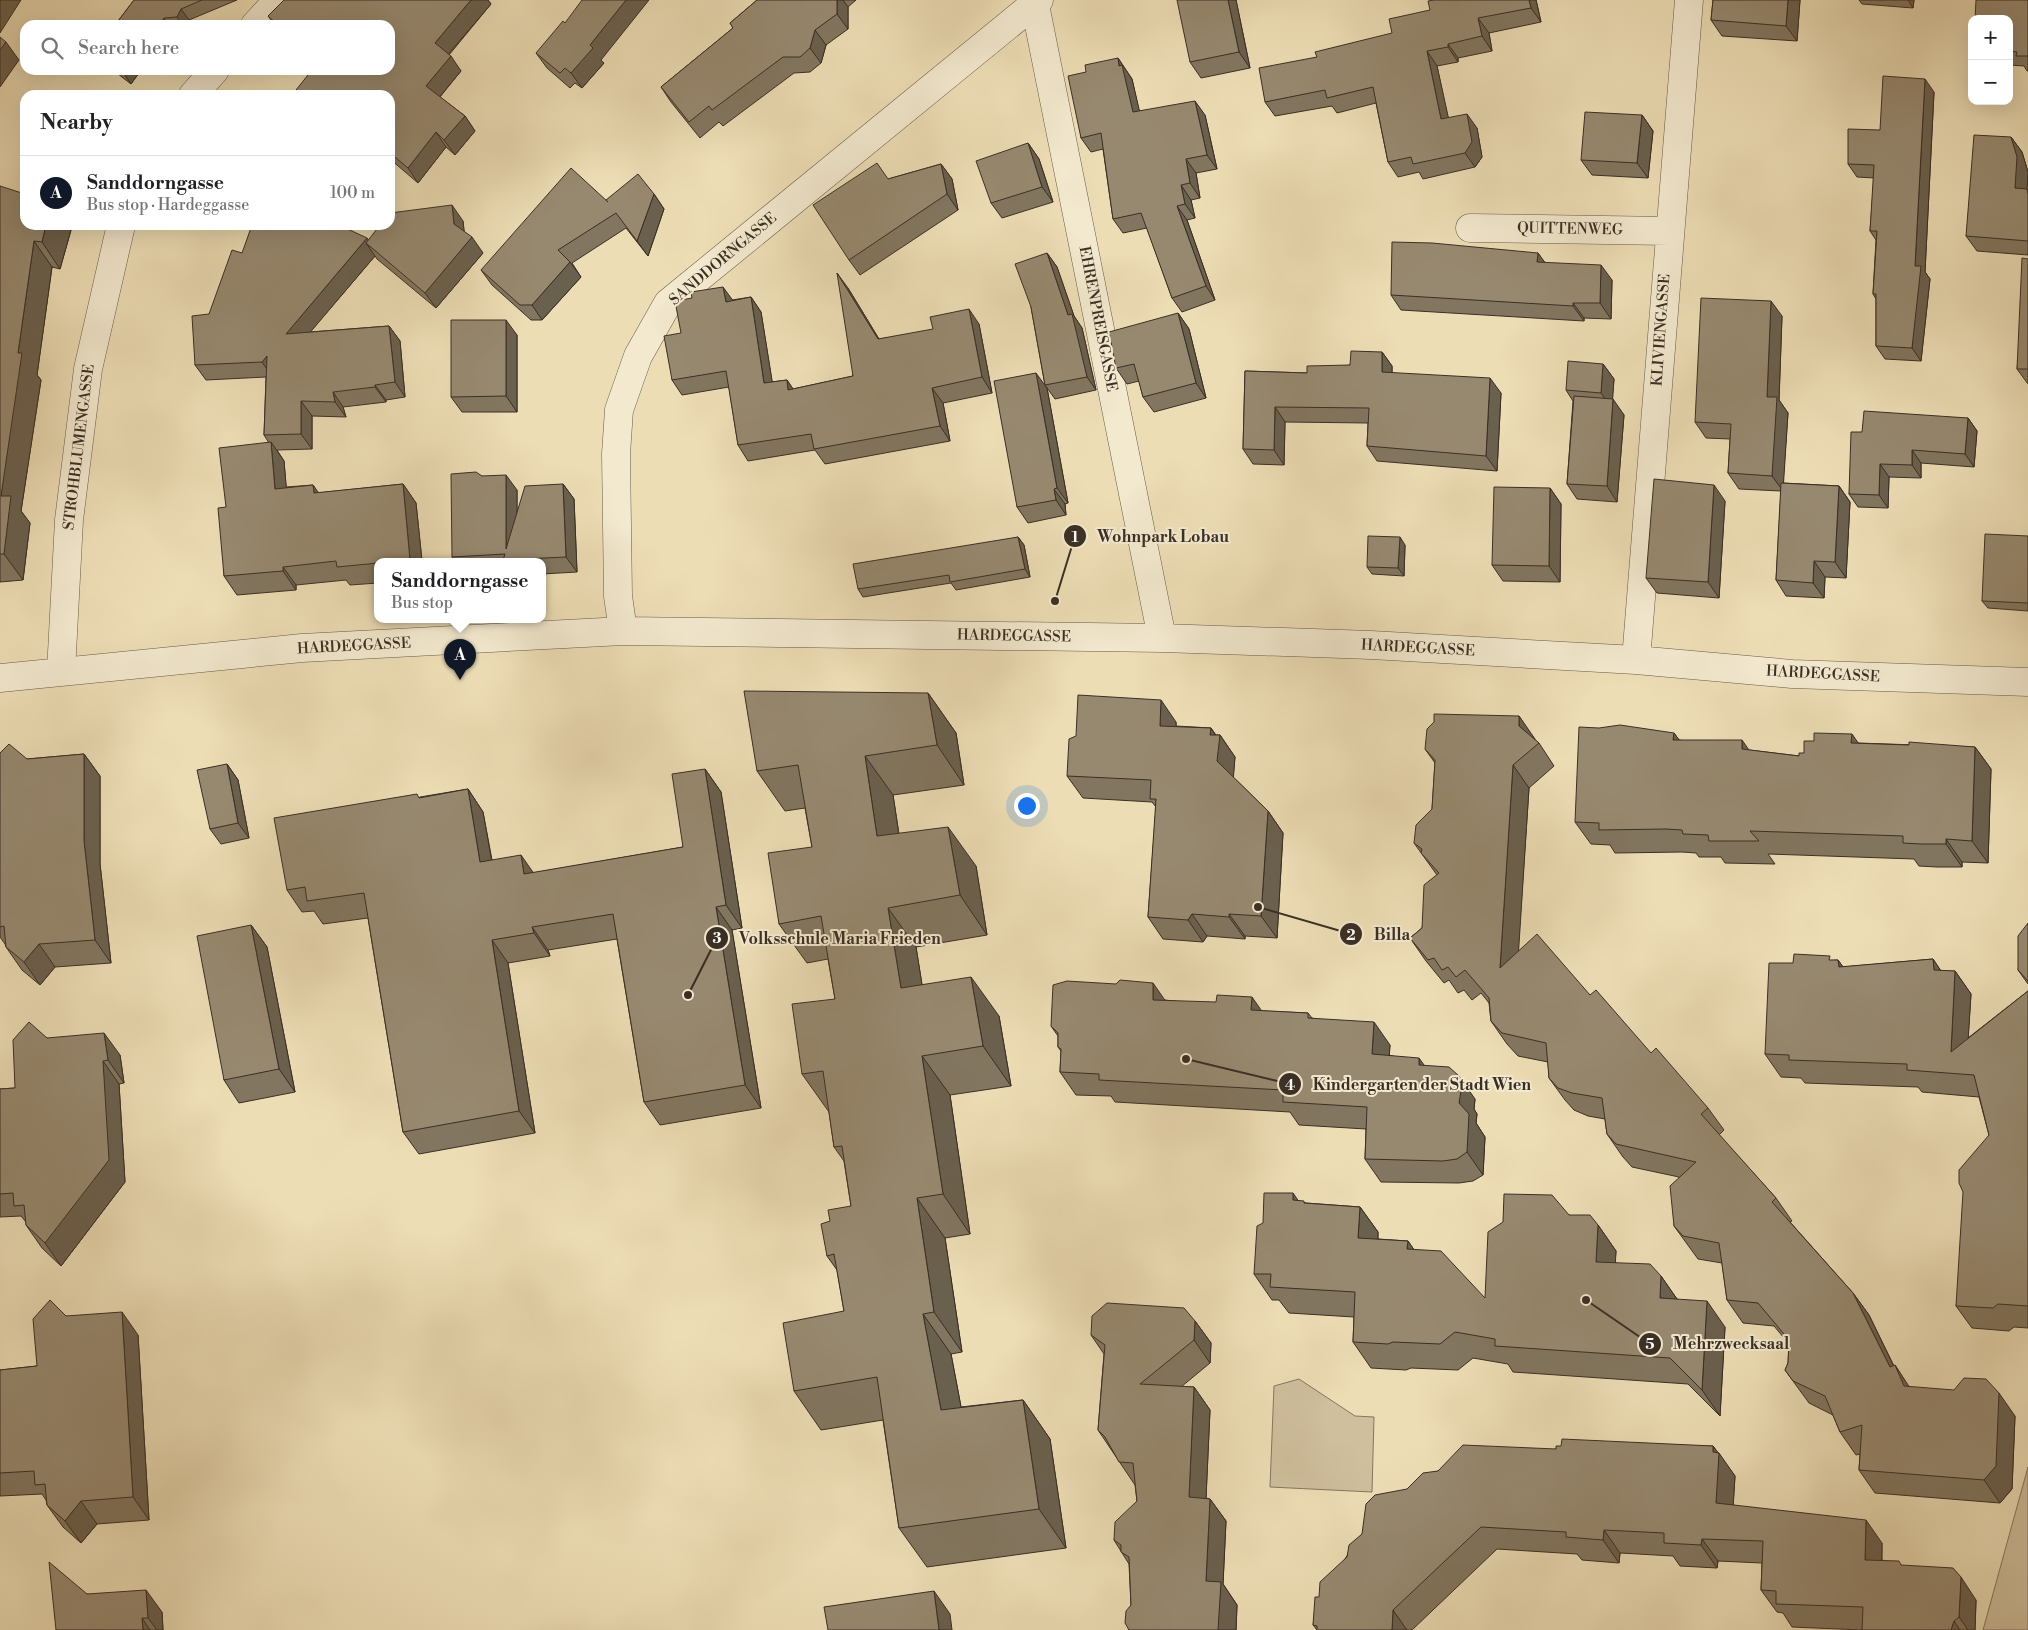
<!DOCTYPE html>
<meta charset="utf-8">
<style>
body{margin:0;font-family:"Libre Bodoni",serif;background:#f2f2f2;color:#202124}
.controls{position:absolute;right:15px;top:15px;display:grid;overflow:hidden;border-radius:10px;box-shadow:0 5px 20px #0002}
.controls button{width:45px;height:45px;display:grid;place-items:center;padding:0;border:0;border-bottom:1px solid #e0e0e0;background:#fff;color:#202124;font:25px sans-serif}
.you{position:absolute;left:1026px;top:805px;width:18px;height:18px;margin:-12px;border:4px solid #fff;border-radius:50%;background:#1a73e8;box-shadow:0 0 0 8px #1a73e833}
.badge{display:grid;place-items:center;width:32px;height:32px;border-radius:50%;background:#111827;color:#fff;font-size:16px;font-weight:700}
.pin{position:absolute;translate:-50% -41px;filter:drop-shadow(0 1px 2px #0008)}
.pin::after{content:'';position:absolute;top:26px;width:18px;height:15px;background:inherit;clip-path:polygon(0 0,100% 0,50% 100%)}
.popup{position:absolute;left:374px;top:558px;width:172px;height:65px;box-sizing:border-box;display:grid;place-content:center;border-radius:10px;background:#fff;filter:drop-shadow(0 1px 4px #0005);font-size:16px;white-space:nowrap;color:#757577}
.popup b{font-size:19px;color:#202124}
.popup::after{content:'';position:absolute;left:50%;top:100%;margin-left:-10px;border:10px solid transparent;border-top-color:#fff}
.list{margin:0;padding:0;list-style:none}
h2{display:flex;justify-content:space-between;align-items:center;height:65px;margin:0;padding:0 20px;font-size:21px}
h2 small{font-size:16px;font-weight:400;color:#757577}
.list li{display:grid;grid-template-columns:32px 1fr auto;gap:15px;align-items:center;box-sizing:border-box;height:75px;padding:0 20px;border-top:1px solid #e0e0e0}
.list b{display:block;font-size:19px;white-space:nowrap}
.list p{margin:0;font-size:16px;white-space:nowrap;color:#757577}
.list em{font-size:16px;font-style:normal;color:#757577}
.icon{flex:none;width:28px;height:28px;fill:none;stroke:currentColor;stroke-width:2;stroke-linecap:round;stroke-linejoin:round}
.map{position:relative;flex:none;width:2028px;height:1630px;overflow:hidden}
.search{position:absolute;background:#fff;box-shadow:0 5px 20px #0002;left:20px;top:20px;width:375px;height:55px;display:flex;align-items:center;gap:12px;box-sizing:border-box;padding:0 18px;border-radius:15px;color:#757577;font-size:19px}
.panel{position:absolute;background:#fff;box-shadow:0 5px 20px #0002;left:20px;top:90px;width:375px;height:140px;border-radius:15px}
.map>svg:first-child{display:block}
.green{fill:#cfbf9d;stroke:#847761}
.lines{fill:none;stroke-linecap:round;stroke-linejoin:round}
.minor-casing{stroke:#675a49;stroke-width:29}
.minor{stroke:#f3e9cf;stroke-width:28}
.wall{fill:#827660;stroke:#3a2f25}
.shaded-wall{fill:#6a604e;stroke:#3a2f25}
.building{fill:#978970;stroke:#3a2f25}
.labels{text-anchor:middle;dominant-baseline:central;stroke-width:4;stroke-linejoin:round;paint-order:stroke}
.street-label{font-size:15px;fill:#3a2f25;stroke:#f3e9cf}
.leader{fill:none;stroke:#3a2f25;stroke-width:2}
.callout-dot{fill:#3a2f25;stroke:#f3e9cf;stroke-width:2}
.mark-label{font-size:15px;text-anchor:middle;font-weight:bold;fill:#fff}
.callout-label{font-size:16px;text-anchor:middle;font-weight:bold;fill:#3a2f25;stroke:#f3e9cf;stroke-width:4;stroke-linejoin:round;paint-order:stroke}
</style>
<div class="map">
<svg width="2028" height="1630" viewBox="0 0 2028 1630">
<rect width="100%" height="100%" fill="#edddb5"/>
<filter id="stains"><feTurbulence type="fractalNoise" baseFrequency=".004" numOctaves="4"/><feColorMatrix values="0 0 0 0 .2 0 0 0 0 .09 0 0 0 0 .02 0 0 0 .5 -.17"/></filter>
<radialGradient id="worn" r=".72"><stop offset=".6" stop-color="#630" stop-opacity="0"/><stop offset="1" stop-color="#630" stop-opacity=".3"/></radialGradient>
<path class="green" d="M 1299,1379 L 1355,1416 L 1374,1417 L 1372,1492 L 1270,1487 L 1274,1386 Z
M 2028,1467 L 2028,1630 L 1983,1630 Z"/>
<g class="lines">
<defs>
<path id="minor" d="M 1034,0 L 1162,638
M 255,25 L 278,0
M 193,95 L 215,70
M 1470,228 L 1669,231
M 623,631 L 618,596 L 616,454 L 619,410 L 638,356 L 668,303 L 1039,0
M 1636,660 L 1689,0
M 61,672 L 69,520 L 88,369 L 121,225
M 0,678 L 302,648 L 623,631 L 1162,638 L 1371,645 L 1636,660 L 1792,674 L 2028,682"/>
</defs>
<use href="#minor" class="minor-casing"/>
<use href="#minor" class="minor"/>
</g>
<path class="wall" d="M 134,0 L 237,0 L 189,20 L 187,25 L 115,25 Z
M 284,0 L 488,0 L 491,4 L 449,55 L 461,71 L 440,97 L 465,116 L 475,131 L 455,155 L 446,147 L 418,183 L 390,159 L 390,25 L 275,25 L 268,16 Z
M 757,0 L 856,0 L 848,7 L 848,29 L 826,45 L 821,63 L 810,72 L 794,73 L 723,126 L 719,122 L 700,138 L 671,102 L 661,87 L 733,28 L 730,23 Z
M 1236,0 L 1250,68 L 1201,78 L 1190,62 Z
M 1536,0 L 1541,22 L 1489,33 L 1492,51 L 1458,58 L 1458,62 L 1437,66 L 1448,118 L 1477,128 L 1482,157 L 1475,167 L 1423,179 L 1419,172 L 1398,177 L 1388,162 L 1376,103 L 1337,113 L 1332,106 L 1275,116 L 1265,102 L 1317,57 Z
M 1713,0 L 1800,0 L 1797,41 L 1722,36 L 1711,20 Z
M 1859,0 L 1914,0 L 1913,8 L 1862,4 Z
M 2028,0 L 2028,71 L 2027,71 L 2024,66 L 2009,65 L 2009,19 Z
M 536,53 L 601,60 L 604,63 L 582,88 L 575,83 L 570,88 L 547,68 Z
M 1118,58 L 1132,79 L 1139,111 L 1205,115 L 1217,169 L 1196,173 L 1200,198 L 1191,200 L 1195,218 L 1187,220 L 1215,300 L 1182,312 L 1172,298 L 1147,228 L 1123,233 L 1113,219 L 1103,149 L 1091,152 L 1081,138 L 1086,72 Z
M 113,70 L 141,70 L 131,84 Z
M 1934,92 L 1925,272 L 1930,279 L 1921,361 L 1885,359 L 1876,346 L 1876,299 L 1873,294 L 1876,240 L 1870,231 L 1874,178 L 1857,177 L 1848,164 L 1880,130 Z
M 1642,115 L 1653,131 L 1648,178 L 1592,175 L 1581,160 Z
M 2011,137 L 2022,152 L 2028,172 L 2027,189 L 2028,191 L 2028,255 L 1977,251 L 1966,236 Z
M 1028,143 L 1039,159 L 1053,202 L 1002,218 L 991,203 Z
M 941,164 L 952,179 L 958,210 L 860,275 L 849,260 L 888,179 Z
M 0,186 L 71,230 L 60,269 L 52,267 L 37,375 L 41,380 L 21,511 L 30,523 L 23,580 L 0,582 Z
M 654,194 L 664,209 L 648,256 L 626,228 L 572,263 L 581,277 L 542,320 L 531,320 L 492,285 L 481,270 L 608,202 Z
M 463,221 L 464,231 L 483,253 L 436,308 L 377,259 L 375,256 L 310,332 L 389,326 L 400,341 L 405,397 L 386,400 L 386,402 L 343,407 L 346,417 L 312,416 L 312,449 L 277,450 L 284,461 L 286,487 L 313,485 L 318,493 L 403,484 L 416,503 L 422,561 L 378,561 L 378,583 L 350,585 L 346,580 L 296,585 L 296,590 L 237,595 L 224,576 L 226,507 L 269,443 L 264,435 L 266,377 L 206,380 L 195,365 L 209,314 L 367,238 L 368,240 Z
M 1047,253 L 1057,267 L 1074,316 L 1082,328 L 1096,390 L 1055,399 L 1045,385 L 1031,307 Z
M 1538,253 L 1544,262 L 1612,280 L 1611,319 L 1584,318 L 1584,321 L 1401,310 L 1391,295 Z
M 2028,259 L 2028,384 L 2017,369 Z
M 848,288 L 879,339 L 979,324 L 992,393 L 943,403 L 950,441 L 825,464 L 815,450 L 748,461 L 738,445 L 729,387 L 682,395 L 672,380 L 681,333 L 732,300 L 751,297 L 761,312 L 772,382 L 787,380 L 793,389 L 853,376 Z
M 1178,313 L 1189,329 L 1206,398 L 1154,412 L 1143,397 L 1139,381 L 1127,384 L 1116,368 Z
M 1782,316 L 1779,400 L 1788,413 L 1783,483 L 1839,486 L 1850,502 L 1846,578 L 1825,577 L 1824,598 L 1786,596 L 1776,580 L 1781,491 L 1739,489 L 1728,473 L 1730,439 L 1706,438 L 1695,422 Z
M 517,335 L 517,412 L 462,412 L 451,397 Z
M 1382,352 L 1392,366 L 1392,373 L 1501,393 L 1497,471 L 1377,461 L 1367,446 L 1368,423 L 1285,422 L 1284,465 L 1253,464 L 1243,449 L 1245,371 L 1307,373 L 1350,365 Z
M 1603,364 L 1614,379 L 1612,399 L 1624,415 L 1617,502 L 1577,499 L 1567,484 L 1573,401 L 1566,390 Z
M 1047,388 L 1068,503 L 1065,504 L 1066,515 L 1028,523 L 1017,507 Z
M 1968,418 L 1977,431 L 1974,467 L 1921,463 L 1921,478 L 1889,477 L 1888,508 L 1858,507 L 1849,494 L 1862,432 Z
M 482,476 L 517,490 L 517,512 L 563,484 L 574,499 L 577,572 L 542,574 L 542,561 L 455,561 L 452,557 Z
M 1550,488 L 1561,504 L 1560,582 L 1503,581 L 1492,565 Z
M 1725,501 L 1719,598 L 1657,593 L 1646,578 Z
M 2028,536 L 2028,611 L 1988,608 L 1982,601 Z
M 1018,537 L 1024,545 L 1030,577 L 956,590 L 951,583 L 863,597 L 858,589 Z
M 1405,545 L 1404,576 L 1372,574 L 1367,567 Z
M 928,693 L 956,733 L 964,785 L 893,795 L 899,834 L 976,866 L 987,935 L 916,947 L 922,985 L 999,1016 L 1011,1086 L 950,1095 L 970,1234 L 945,1238 L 962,1352 L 951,1354 L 961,1407 L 1023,1400 L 1050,1439 L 1066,1548 L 927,1567 L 899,1528 L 883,1420 L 821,1430 L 794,1391 L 844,1311 L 837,1270 L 827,1256 L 830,1221 L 851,1206 L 844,1161 L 834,1147 L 829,1112 L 802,1074 L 835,999 L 828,959 L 807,963 L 779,924 L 812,847 L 805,808 L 785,811 L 757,771 Z
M 1519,716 L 1535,740 L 1539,743 L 1554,766 L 1529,788 L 1518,951 L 1590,995 L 1708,1108 L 1724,1130 L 1719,1135 L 1776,1198 L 1792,1221 L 1790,1222 L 1853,1293 L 1869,1315 L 1894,1366 L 1895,1365 L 1909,1387 L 2015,1416 L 2012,1489 L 2000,1503 L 1875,1493 L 1859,1470 L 1860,1454 L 1856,1455 L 1840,1432 L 1833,1415 L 1809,1403 L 1785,1370 L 1788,1363 L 1789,1344 L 1774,1326 L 1743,1323 L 1727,1300 L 1722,1263 L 1698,1259 L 1674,1226 L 1679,1177 L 1632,1167 L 1623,1157 L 1607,1134 L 1605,1119 L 1588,1116 L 1574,1110 L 1565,1100 L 1549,1078 L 1548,1062 L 1518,1056 L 1507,1044 L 1491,1021 L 1489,1003 L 1481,993 L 1472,1000 L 1464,990 L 1458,993 L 1449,980 L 1444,983 L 1426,961 L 1410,938 L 1422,928 L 1437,875 L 1414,843 L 1432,809 L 1435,763 L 1425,749 Z
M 1176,722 L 1176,726 L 1211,728 L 1216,735 L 1220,735 L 1235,757 L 1233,777 L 1268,811 L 1283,833 L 1277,938 L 1245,936 L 1245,939 L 1207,936 L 1203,942 L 1163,939 L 1148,917 L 1156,807 L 1152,802 L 1083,798 L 1067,776 Z
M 1674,733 L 1679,740 L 1749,750 L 1799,756 L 1804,753 L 1858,743 L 1975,747 L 1991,769 L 1988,863 L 1962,862 L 1962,867 L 1937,867 L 1919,866 L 1914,859 L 1768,854 L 1775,864 L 1725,863 L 1721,857 L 1699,857 L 1696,853 L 1682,852 L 1615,853 L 1610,845 L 1591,844 L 1575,822 Z
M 0,753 L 27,759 L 84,754 L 100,776 L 100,864 L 111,963 L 55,967 L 40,985 L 22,970 L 6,947 L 5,944 L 0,937 Z
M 227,764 L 238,780 L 249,838 L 221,844 L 210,829 Z
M 705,769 L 721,792 L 742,928 L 732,930 L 761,1108 L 660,1125 L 644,1102 L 617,939 L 548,950 L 550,956 L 508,963 L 535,1133 L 419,1154 L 403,1132 L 368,918 L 323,924 L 314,911 L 302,912 L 287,890 L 420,797 L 468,789 L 483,812 L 492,860 L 533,873 L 683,847 Z
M 2028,923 L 2028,984 L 2018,970 Z
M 251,925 L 267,947 L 295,1092 L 239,1103 L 224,1080 Z
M 1933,959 L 1941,971 L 1955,971 L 1971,994 L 1968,1038 L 2028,991 L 2028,1328 L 2014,1327 L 2009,1331 L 1972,1328 L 1956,1306 L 1989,1135 L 1979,1097 L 1922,1092 L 1918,1087 L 1805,1083 L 1801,1078 L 1781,1077 L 1765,1054 L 1793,963 L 1838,960 L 1843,967 Z
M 1165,1000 L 1261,1011 L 1308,1013 L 1312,1018 L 1390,1045 L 1389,1055 L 1425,1066 L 1475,1099 L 1474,1109 L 1477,1114 L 1476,1123 L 1485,1137 L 1483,1175 L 1473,1181 L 1459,1183 L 1381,1182 L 1365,1159 L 1366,1129 L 1299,1125 L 1290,1112 L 1115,1102 L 1111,1096 L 1076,1095 L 1060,1072 L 1061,1051 L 1058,1047 L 1058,1036 L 1051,1026 Z
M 47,1038 L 120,1055 L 124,1083 L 119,1084 L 125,1182 L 61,1266 L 42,1248 L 26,1225 L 26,1222 L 21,1216 L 0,1217 L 0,1089 L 15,1088 Z
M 1298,1201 L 1306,1203 L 1360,1207 L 1378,1232 L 1378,1239 L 1408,1241 L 1414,1250 L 1485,1298 L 1569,1215 L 1598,1225 L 1616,1251 L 1615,1263 L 1661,1276 L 1677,1299 L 1725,1327 L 1720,1416 L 1688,1384 L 1513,1372 L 1508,1364 L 1473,1358 L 1458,1370 L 1411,1368 L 1406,1370 L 1371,1368 L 1353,1342 L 1354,1317 L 1289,1313 L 1279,1300 L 1272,1300 L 1254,1274 Z
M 66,1316 L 138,1335 L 149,1520 L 97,1524 L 81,1543 L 63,1527 L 47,1505 L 46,1500 L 42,1494 L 0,1496 L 0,1370 L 37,1366 Z
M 1195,1321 L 1211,1343 L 1210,1363 L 1181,1387 L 1194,1387 L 1210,1410 L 1206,1498 L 1210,1499 L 1226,1521 L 1223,1584 L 1237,1605 L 1236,1630 L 1129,1630 L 1131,1605 L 1129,1564 L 1114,1540 L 1137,1501 L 1135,1485 L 1098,1430 L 1104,1354 L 1091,1335 Z
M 1713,1446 L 1735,1476 L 1733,1505 L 1882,1543 L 1882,1560 L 1901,1565 L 1976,1600 L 1975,1630 L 1862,1630 L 1792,1627 L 1783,1613 L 1777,1612 L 1761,1590 L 1762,1563 L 1718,1561 L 1717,1568 L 1680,1566 L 1673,1556 L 1620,1553 L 1619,1563 L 1582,1560 L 1577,1554 L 1497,1549 L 1412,1630 L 1317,1630 L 1313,1625 L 1319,1597 L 1362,1534 L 1407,1489 L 1438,1471 L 1556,1449 Z
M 87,1594 L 162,1612 L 163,1630 L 56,1630 Z"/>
<path class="shaded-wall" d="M 0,0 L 21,0 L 0,33 Z
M 471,0 L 488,0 L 491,4 L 445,58 L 435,43 Z
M 626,0 L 649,0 L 601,60 L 604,63 L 582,88 L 571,73 L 590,45 Z
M 837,0 L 843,0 L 848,7 L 848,29 L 837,14 Z
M 1228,0 L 1236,0 L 1250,68 L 1239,52 Z
M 1529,0 L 1536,0 L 1541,22 L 1531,8 Z
M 1788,0 L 1800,0 L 1797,41 L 1786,26 Z
M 1908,0 L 1914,0 L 1913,8 Z
M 181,9 L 189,20 L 187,25 L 183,25 L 177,17 Z
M 164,18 L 168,25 L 159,25 Z
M 1478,18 L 1489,33 L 1492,51 L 1482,36 Z
M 815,30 L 826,45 L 821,63 L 810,48 Z
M 6,42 L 19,60 L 0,87 L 0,50 Z
M 1448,44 L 1458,58 L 1458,62 L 1448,47 Z
M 1427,51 L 1437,66 L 1452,134 L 1441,119 Z
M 451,56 L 461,71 L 436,101 L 426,86 Z
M 1118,58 L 1132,79 L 1143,126 L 1133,112 L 1119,66 Z
M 124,70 L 141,70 L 131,84 L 123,72 Z
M 1925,79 L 1934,92 L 1925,272 L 1930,279 L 1921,361 L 1912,348 L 1915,266 Z
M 1195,101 L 1205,115 L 1217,169 L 1207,155 Z
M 1467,114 L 1477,128 L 1482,157 L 1475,167 L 1465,153 Z
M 1642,115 L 1653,131 L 1648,178 L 1637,163 Z
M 465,116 L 475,131 L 455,155 L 444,140 Z
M 436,132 L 446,147 L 418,183 L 408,168 Z
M 2011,137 L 2022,152 L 2028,172 L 2027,189 L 2028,191 L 2028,194 L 2015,188 Z
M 1028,143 L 1039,159 L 1053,202 L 1042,187 Z
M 1186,159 L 1196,173 L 1200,198 L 1190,183 Z
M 941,164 L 952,179 L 958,210 L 947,194 Z
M 1181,185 L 1191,200 L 1195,218 L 1185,204 Z
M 654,194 L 664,209 L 648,256 L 637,241 Z
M 452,205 L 463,221 L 465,239 L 454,224 Z
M 1177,206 L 1187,220 L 1215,300 L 1206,286 Z
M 46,225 L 67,225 L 71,230 L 60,269 L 42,242 Z
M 472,237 L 483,253 L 436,308 L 425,293 Z
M 367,238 L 377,252 L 366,243 L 375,256 L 296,349 L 286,334 Z
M 34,241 L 52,267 L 37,375 L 41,380 L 21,511 L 30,523 L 23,580 L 4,554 L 1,496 L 18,353 Z
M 1047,253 L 1057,267 L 1074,316 L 1082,328 L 1096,390 L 1087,377 L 1068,315 Z
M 1538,253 L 1549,268 L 1537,262 Z
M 570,262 L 581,277 L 542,320 L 532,305 Z
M 1601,265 L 1612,280 L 1611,319 L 1600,303 Z
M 837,273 L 848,288 L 888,354 L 878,339 Z
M 723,287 L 734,302 L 726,302 Z
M 751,297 L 761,312 L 775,399 L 764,383 Z
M 1771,301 L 1782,316 L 1779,400 L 1788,413 L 1783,491 L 1772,476 L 1767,397 Z
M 1573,303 L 1584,318 L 1584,321 L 1573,306 Z
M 969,309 L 979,324 L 992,393 L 982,377 Z
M 1178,313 L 1189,329 L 1206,398 L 1196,383 Z
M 506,320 L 517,335 L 517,412 L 506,396 Z
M 389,326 L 400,341 L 405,397 L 395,382 Z
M 1382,352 L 1392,366 L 1392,387 L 1382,372 Z
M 267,356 L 272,377 L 262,362 Z
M 1603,364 L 1614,379 L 1612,409 L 1601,393 Z
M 1036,373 L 1047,388 L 1068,503 L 1057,488 Z
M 1490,378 L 1501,393 L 1497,471 L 1486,456 Z
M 787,380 L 797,395 L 788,390 Z
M 375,385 L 386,400 L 386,402 L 375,387 Z
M 932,388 L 943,403 L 950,441 L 940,426 Z
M 333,392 L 343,407 L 346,417 L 335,402 Z
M 1613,399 L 1624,415 L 1617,502 L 1607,486 Z
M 301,401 L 312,416 L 312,449 L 301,434 Z
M 1275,407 L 1285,422 L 1284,465 L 1274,450 Z
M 1968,418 L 1977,431 L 1974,467 L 1965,454 Z
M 271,442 L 284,461 L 288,507 L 275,489 Z
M 1912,450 L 1921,463 L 1921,478 L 1912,465 Z
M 1880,464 L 1889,477 L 1888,508 L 1879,495 Z
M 506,475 L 517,490 L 517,559 L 506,549 Z
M 403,484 L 416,503 L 422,561 L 411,561 L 410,560 Z
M 563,484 L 574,499 L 577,572 L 566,557 Z
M 313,485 L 326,503 L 314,493 Z
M 1714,485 L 1725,501 L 1719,598 L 1708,582 Z
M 1839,486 L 1850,502 L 1846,578 L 1835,562 Z
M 1550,488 L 1561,504 L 1560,582 L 1549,566 Z
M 1054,489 L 1065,504 L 1066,515 L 1056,500 Z
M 1018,537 L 1024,545 L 1030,577 L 1025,569 Z
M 1400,537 L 1405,545 L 1404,576 L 1398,568 Z
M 1814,561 L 1825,577 L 1824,598 L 1813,583 Z
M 283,567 L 296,585 L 296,590 L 283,571 Z
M 928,693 L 956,733 L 964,785 L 937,745 Z
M 1161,700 L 1176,722 L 1176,748 L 1160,726 Z
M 1519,716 L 1535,739 L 1535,746 L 1519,726 Z
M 1211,728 L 1219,741 L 1220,735 L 1235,757 L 1233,783 L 1217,761 L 1210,735 Z
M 1674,733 L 1690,755 L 1673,740 Z
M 1852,734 L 1868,757 L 1851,743 Z
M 1742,740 L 1758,763 L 1742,749 Z
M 1975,747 L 1991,769 L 1988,863 L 1972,841 Z
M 84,754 L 100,776 L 100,864 L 111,963 L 95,940 L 84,841 Z
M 865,756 L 893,795 L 905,876 L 877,836 Z
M 227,764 L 238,780 L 249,838 L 238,823 Z
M 1513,765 L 1529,788 L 1516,991 L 1500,968 Z
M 705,769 L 721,792 L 742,928 L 726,905 Z
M 468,789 L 483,812 L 496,885 L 480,862 Z
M 1268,811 L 1283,833 L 1277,938 L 1261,916 Z
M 948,827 L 976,866 L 987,935 L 960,895 Z
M 1946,839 L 1962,862 L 1962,867 L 1946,844 Z
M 521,855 L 537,878 L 524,874 Z
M 716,907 L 732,930 L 761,1108 L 745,1085 Z
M 888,908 L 916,947 L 929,1028 L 901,988 Z
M 1192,914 L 1207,936 L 1203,942 L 1188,920 Z
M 1229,914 L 1245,936 L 1245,939 L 1229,917 Z
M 251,925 L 267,947 L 295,1092 L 279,1069 Z
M 532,927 L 548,950 L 550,956 L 534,933 Z
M 492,940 L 508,963 L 535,1133 L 519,1111 Z
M 39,944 L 55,967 L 40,985 L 24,962 Z
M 1933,959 L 1948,982 L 1934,970 Z
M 1838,960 L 1854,982 L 1839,967 Z
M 1955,971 L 1971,994 L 1966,1074 L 1951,1052 Z
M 971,977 L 999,1016 L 1011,1086 L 983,1046 Z
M 1153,983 L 1169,1006 L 1153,1000 Z
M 1252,997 L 1268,1020 L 1251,1010 Z
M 1374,1022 L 1390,1045 L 1388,1077 L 1372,1054 Z
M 104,1033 L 120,1055 L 124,1083 L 108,1060 Z
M 922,1056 L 950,1095 L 970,1234 L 943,1194 Z
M 1419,1058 L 1435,1080 L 1419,1065 Z
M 103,1061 L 119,1084 L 125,1182 L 61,1266 L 45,1243 Z
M 1459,1076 L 1475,1099 L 1474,1109 L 1477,1114 L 1476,1123 L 1485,1137 L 1483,1175 L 1467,1152 L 1457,1090 Z
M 1293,1193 L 1311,1219 L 1293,1200 Z
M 917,1198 L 945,1238 L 962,1352 L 934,1312 Z
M 1360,1207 L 1378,1232 L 1377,1264 L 1358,1238 Z
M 1598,1225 L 1616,1251 L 1614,1288 L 1596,1262 Z
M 1408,1241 L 1426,1267 L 1407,1249 Z
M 1661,1276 L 1679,1302 L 1660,1298 Z
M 1853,1293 L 1869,1315 L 1900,1379 L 1895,1365 L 1910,1388 L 1920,1409 L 1890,1367 Z
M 1707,1301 L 1725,1327 L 1720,1416 L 1702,1390 Z
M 122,1312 L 138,1335 L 149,1520 L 133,1497 Z
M 923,1314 L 951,1354 L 969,1449 L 941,1410 Z
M 1195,1321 L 1211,1343 L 1210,1363 L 1194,1340 Z
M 1194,1387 L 1210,1410 L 1205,1520 L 1189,1497 Z
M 1999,1393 L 2015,1416 L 2012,1489 L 2000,1503 L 1984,1480 Z
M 1023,1400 L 1050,1439 L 1066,1548 L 1039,1509 Z
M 1713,1446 L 1719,1454 L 1719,1453 L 1735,1476 L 1732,1526 L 1716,1503 L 1713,1452 Z
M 1210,1499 L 1226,1521 L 1223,1584 L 1237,1605 L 1236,1630 L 1218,1630 L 1206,1581 Z
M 81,1501 L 97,1524 L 81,1543 L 65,1521 Z
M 1866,1520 L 1882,1543 L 1881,1582 L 1865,1560 Z
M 1604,1530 L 1620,1553 L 1619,1563 L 1603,1540 Z
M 1702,1539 L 1718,1561 L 1717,1568 L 1701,1545 Z
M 1961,1577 L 1976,1600 L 1975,1630 L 1968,1630 L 1959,1617 Z
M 146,1590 L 162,1612 L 163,1630 L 157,1630 L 148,1618 Z
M 934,1591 L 950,1614 L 952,1630 L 939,1630 Z
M 1393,1610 L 1407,1630 L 1392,1630 Z
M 142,1618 L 150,1630 L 143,1630 Z
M 1954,1621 L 1960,1630 L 1951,1630 Z"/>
<path class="building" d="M 134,0 L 202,0 L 181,9 L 177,17 L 164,18 L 159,25 L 115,25 Z
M 284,0 L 471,0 L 435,43 L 451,56 L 426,86 L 465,116 L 444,140 L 436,132 L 408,168 L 390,153 L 390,95 L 292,95 L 312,70 L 390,70 L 390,25 L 278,25 L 268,16 Z
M 582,0 L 626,0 L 590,45 L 593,48 L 571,73 L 565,68 L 560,73 L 536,53 L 563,21 L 565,23 Z
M 757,0 L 837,0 L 837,14 L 815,30 L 810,48 L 800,57 L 783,57 L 712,110 L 709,106 L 689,122 L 661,87 L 733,28 L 730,23 Z
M 1177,0 L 1228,0 L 1239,52 L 1190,62 Z
M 1434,0 L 1529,0 L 1531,8 L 1478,18 L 1482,36 L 1448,44 L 1448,47 L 1427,51 L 1441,119 L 1467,114 L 1472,142 L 1465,153 L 1413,164 L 1411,157 L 1388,162 L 1373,87 L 1327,98 L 1325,90 L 1265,102 L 1259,68 L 1317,57 L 1315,52 L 1392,33 L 1389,19 L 1430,10 L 1428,1 Z
M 1713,0 L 1788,0 L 1786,26 L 1711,20 Z
M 1976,0 L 2028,0 L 2028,56 L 2016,56 L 2017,52 L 2009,51 L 2009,19 L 1975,19 Z
M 0,37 L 6,42 L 0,50 Z
M 1118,58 L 1119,66 L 1122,65 L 1133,112 L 1195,101 L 1207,155 L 1186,159 L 1190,183 L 1181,185 L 1185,204 L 1177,206 L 1206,286 L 1172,298 L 1141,213 L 1113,219 L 1101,133 L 1081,138 L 1068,76 L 1086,72 L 1085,65 Z
M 1883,76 L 1925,79 L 1915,266 L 1921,266 L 1912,348 L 1876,346 L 1876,294 L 1873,294 L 1877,231 L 1870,231 L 1874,165 L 1848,164 L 1848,129 L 1880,130 Z
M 1585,112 L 1642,115 L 1637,163 L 1581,160 Z
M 1974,135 L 2011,137 L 2017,157 L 2015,188 L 2027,189 L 2028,194 L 2028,241 L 1966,236 Z
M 1028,143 L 1042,187 L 991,203 L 976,161 Z
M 877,163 L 888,179 L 941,164 L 947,194 L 849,260 L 813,205 Z
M 571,168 L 608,202 L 606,200 L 638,174 L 654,194 L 637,241 L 616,213 L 558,250 L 570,262 L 532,305 L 520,305 L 481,270 Z
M 0,186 L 25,194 L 25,225 L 46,225 L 42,242 L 34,241 L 18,353 L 22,353 L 1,496 L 11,496 L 4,554 L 0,554 Z
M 452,205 L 454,224 L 472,237 L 425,293 L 366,243 L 380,225 L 390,225 L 390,213 Z
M 252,225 L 339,225 L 367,238 L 286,334 L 389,326 L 395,382 L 375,385 L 375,387 L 333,392 L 335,402 L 301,401 L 301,434 L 264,435 L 267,356 L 262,362 L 195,365 L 192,316 L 209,314 L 232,250 L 242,253 Z
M 1392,242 L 1432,243 L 1538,253 L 1537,262 L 1601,265 L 1600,303 L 1573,303 L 1573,306 L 1391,295 Z
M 1047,253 L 1068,315 L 1072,314 L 1087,377 L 1045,385 L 1031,307 L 1015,264 Z
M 2022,258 L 2028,259 L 2028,369 L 2017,369 Z
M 837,273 L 878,339 L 933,329 L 930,317 L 969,309 L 982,377 L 932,388 L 940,426 L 814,449 L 811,434 L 738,445 L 726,371 L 672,380 L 664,336 L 681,333 L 675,301 L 692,298 L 691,292 L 723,287 L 726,302 L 751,297 L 764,383 L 787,380 L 788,390 L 853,376 Z
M 1701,298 L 1771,301 L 1767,397 L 1777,397 L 1772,476 L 1728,473 L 1731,424 L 1695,422 Z
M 1178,313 L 1196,383 L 1143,397 L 1134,364 L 1116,368 L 1109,332 Z
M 451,320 L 506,320 L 506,396 L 451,397 Z
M 1351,351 L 1382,352 L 1382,372 L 1490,378 L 1486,456 L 1367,446 L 1369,408 L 1275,407 L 1274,450 L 1243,449 L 1245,371 L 1307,373 L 1307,366 L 1350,365 Z
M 1568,361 L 1603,364 L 1601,393 L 1566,390 Z
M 1036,373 L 1057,488 L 1054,489 L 1056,500 L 1017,507 L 994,381 Z
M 1574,396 L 1613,399 L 1607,486 L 1567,484 Z
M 1864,411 L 1968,418 L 1965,454 L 1912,450 L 1912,465 L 1880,464 L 1879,495 L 1849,494 L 1851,432 L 1862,432 Z
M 271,442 L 275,489 L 313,485 L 314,493 L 403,484 L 410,560 L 398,561 L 378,561 L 378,563 L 337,567 L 336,561 L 283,567 L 283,571 L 224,576 L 218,508 L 226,507 L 219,448 Z
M 476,472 L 482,476 L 506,475 L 506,549 L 525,486 L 563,484 L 566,557 L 503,560 L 505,554 L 452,557 L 451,474 Z
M 1654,479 L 1714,485 L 1708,582 L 1646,578 Z
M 1781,483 L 1839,486 L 1835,562 L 1814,561 L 1813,583 L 1776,580 Z
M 1494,487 L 1550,488 L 1549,566 L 1492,565 Z
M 1985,534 L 2028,536 L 2028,603 L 1982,601 Z
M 1368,536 L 1400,537 L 1398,568 L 1367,567 Z
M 1018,537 L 1025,569 L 950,582 L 949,575 L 858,589 L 853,564 Z
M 744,691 L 928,693 L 937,745 L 865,756 L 877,836 L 948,827 L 960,895 L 888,908 L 901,988 L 971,977 L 983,1046 L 922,1056 L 943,1194 L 917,1198 L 934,1312 L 923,1314 L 941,1410 L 1023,1400 L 1039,1509 L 899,1528 L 877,1377 L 794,1391 L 783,1323 L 844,1311 L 834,1254 L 827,1256 L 821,1224 L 830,1221 L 828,1210 L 851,1206 L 842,1146 L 834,1147 L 823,1071 L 802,1074 L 792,1004 L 835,999 L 821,916 L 779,924 L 768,853 L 812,847 L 798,765 L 757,771 Z
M 1078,695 L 1161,700 L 1160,726 L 1211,728 L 1210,735 L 1220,735 L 1217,761 L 1268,811 L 1261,916 L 1229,914 L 1229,917 L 1192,914 L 1188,920 L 1148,917 L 1156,799 L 1150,799 L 1151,780 L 1067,776 L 1069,739 L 1076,736 Z
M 1434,714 L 1519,716 L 1519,726 L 1539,743 L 1513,765 L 1500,968 L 1537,934 L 1590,995 L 1596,990 L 1651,1053 L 1656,1048 L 1708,1108 L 1701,1114 L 1776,1198 L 1772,1202 L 1853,1293 L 1890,1367 L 1895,1365 L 1904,1386 L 1954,1390 L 1964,1378 L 1986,1379 L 1999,1393 L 1996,1466 L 1984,1480 L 1859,1470 L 1862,1425 L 1840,1432 L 1825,1396 L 1793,1381 L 1785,1370 L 1788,1363 L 1789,1340 L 1758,1303 L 1727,1300 L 1719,1243 L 1683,1236 L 1674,1226 L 1670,1186 L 1696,1162 L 1616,1144 L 1607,1134 L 1602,1098 L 1572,1093 L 1558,1088 L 1549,1078 L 1546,1043 L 1502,1033 L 1491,1021 L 1489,998 L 1465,970 L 1456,977 L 1448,967 L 1442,970 L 1434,958 L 1428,960 L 1410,938 L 1422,928 L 1424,885 L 1439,873 L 1421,853 L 1422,849 L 1414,843 L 1416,825 L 1432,809 L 1435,760 L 1425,749 L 1427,729 L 1434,722 Z
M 1620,725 L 1674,733 L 1673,740 L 1742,740 L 1742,749 L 1799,756 L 1799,753 L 1804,753 L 1804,741 L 1814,741 L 1814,733 L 1852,734 L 1851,743 L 1909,745 L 1909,742 L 1975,747 L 1972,841 L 1946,839 L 1946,844 L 1921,844 L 1903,843 L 1903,836 L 1750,831 L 1759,841 L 1709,841 L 1708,835 L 1683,834 L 1682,830 L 1666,829 L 1599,830 L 1599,823 L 1575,822 L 1579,727 L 1599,728 Z
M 9,744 L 27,759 L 84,754 L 84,841 L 95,940 L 39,944 L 24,962 L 6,947 L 4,926 L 0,927 L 0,753 Z
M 227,764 L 238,823 L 210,829 L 197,770 Z
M 705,769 L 726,905 L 716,907 L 745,1085 L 644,1102 L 613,914 L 532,927 L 534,933 L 492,940 L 519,1111 L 403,1132 L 364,893 L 307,901 L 305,887 L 287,890 L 274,818 L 417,794 L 419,798 L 468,789 L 480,862 L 521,855 L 524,874 L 683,847 L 672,774 Z
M 2028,923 L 2028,981 L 2018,970 L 2018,936 Z
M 251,925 L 279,1069 L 224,1080 L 197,936 Z
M 1794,954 L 1830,956 L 1829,960 L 1838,960 L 1839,967 L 1933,959 L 1934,970 L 1955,971 L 1951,1052 L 2028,991 L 2028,1306 L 1998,1304 L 1993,1308 L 1956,1306 L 1963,1192 L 1959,1183 L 1959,1170 L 1989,1135 L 1974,1075 L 1907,1070 L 1907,1064 L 1789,1060 L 1789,1055 L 1765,1054 L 1769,963 L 1793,963 Z
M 1120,980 L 1153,983 L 1153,1000 L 1216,1002 L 1217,995 L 1252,997 L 1251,1010 L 1308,1013 L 1308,1018 L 1374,1022 L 1372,1054 L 1419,1058 L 1419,1065 L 1449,1067 L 1459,1076 L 1457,1090 L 1461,1091 L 1459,1103 L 1469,1114 L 1467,1152 L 1457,1159 L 1443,1161 L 1365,1159 L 1367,1107 L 1283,1102 L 1283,1090 L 1099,1080 L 1099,1074 L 1060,1072 L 1061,1049 L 1058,1047 L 1058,1033 L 1051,1026 L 1053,985 L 1067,981 L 1116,984 Z
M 29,1022 L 47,1038 L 104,1033 L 108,1060 L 103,1061 L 109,1160 L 45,1243 L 26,1225 L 24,1205 L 14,1206 L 13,1193 L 0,1194 L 0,1089 L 15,1088 L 13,1040 Z
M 1264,1193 L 1293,1193 L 1293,1200 L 1304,1201 L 1304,1203 L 1360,1207 L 1358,1238 L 1408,1241 L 1407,1249 L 1441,1251 L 1485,1298 L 1488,1232 L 1503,1222 L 1504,1194 L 1552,1195 L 1569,1215 L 1590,1215 L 1598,1225 L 1596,1262 L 1650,1264 L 1661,1276 L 1660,1298 L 1707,1301 L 1702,1390 L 1670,1358 L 1495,1346 L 1495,1339 L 1455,1332 L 1440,1344 L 1393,1342 L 1388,1344 L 1353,1342 L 1355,1292 L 1270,1287 L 1271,1274 L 1254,1274 L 1257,1226 L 1263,1223 Z
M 50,1300 L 66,1316 L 122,1312 L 133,1497 L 81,1501 L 65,1521 L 47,1505 L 45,1484 L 35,1485 L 34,1471 L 0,1473 L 0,1370 L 37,1366 L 33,1319 Z
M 1107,1303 L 1184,1308 L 1195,1321 L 1194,1340 L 1140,1384 L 1194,1387 L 1189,1497 L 1210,1499 L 1206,1581 L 1221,1582 L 1218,1630 L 1129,1630 L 1125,1623 L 1126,1611 L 1131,1605 L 1129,1557 L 1121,1552 L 1121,1545 L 1114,1540 L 1115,1522 L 1137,1501 L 1133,1463 L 1119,1462 L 1105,1437 L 1098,1430 L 1105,1345 L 1091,1335 L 1092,1316 Z
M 1562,1439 L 1713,1446 L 1713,1452 L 1719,1453 L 1716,1503 L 1866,1520 L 1865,1560 L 1899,1561 L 1901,1565 L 1953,1568 L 1961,1577 L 1959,1617 L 1954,1621 L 1951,1630 L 1862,1630 L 1863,1607 L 1776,1604 L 1776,1591 L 1761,1590 L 1763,1541 L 1702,1539 L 1701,1545 L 1664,1543 L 1664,1533 L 1604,1530 L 1603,1540 L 1566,1537 L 1566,1532 L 1481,1527 L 1393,1610 L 1392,1630 L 1317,1630 L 1317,1626 L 1313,1625 L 1315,1597 L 1319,1597 L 1320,1582 L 1347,1557 L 1349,1545 L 1362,1534 L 1366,1504 L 1375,1495 L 1407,1489 L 1423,1473 L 1438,1471 L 1463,1445 L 1556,1449 L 1556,1446 L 1561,1446 Z
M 49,1562 L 87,1594 L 146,1590 L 148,1618 L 142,1618 L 143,1630 L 56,1630 Z
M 934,1591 L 939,1630 L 828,1630 L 824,1607 Z"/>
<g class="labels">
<g class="street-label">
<text transform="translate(1570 229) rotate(1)">QUITTENWEG</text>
<text transform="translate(723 259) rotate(-40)">SANDDORNGASSE</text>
<text transform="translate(1098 319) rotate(79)">EHRENPREISGASSE</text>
<text transform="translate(1661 330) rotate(-86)">KLIVIENGASSE</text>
<text transform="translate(79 447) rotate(-83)">STROHBLUMENGASSE</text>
<text transform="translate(1014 636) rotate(1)">HARDEGGASSE</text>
<text transform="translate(354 646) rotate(-3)">HARDEGGASSE</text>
<text transform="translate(1418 648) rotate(3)">HARDEGGASSE</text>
<text transform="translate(1823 674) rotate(3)">HARDEGGASSE</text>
</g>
</g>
<path class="leader" d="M1055 601L1075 536M1258 907L1351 934M688 995L717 938M1186 1059L1290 1084M1586 1300L1650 1344"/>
<g class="callout-dot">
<circle cx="1055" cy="601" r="5"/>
<circle cx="1258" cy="907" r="5"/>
<circle cx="688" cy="995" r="5"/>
<circle cx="1186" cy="1059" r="5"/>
<circle cx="1586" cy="1300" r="5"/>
<circle cx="1075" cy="536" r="12"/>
<circle cx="1351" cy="934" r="12"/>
<circle cx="717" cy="938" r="12"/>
<circle cx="1290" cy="1084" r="12"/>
<circle cx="1650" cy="1344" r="12"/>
</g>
<g class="mark-label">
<text x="1075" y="542">1</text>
<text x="1351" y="940">2</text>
<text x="717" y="943">3</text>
<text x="1290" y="1090">4</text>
<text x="1650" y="1349">5</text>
</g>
<g class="callout-label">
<text x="1163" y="542">Wohnpark Lobau</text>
<text x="1392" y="940">Billa</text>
<text x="840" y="944">Volksschule Maria Frieden</text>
<text x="1422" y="1090">Kindergarten der Stadt Wien</text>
<text x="1731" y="1349">Mehrzwecksaal</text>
</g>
<rect width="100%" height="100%" filter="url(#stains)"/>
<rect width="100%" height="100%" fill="url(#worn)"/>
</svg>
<div class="controls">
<button>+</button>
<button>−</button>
</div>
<div class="you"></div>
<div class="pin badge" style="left:460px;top:680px">A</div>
<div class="popup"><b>Sanddorngasse</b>Bus stop</div>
<div class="search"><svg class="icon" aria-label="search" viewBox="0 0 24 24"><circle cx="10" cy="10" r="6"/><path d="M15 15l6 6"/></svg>Search here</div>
<section class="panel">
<h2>Nearby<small></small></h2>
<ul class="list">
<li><span class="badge">A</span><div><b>Sanddorngasse</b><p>Bus stop · Hardeggasse</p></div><em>100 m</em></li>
</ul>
</section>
</div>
